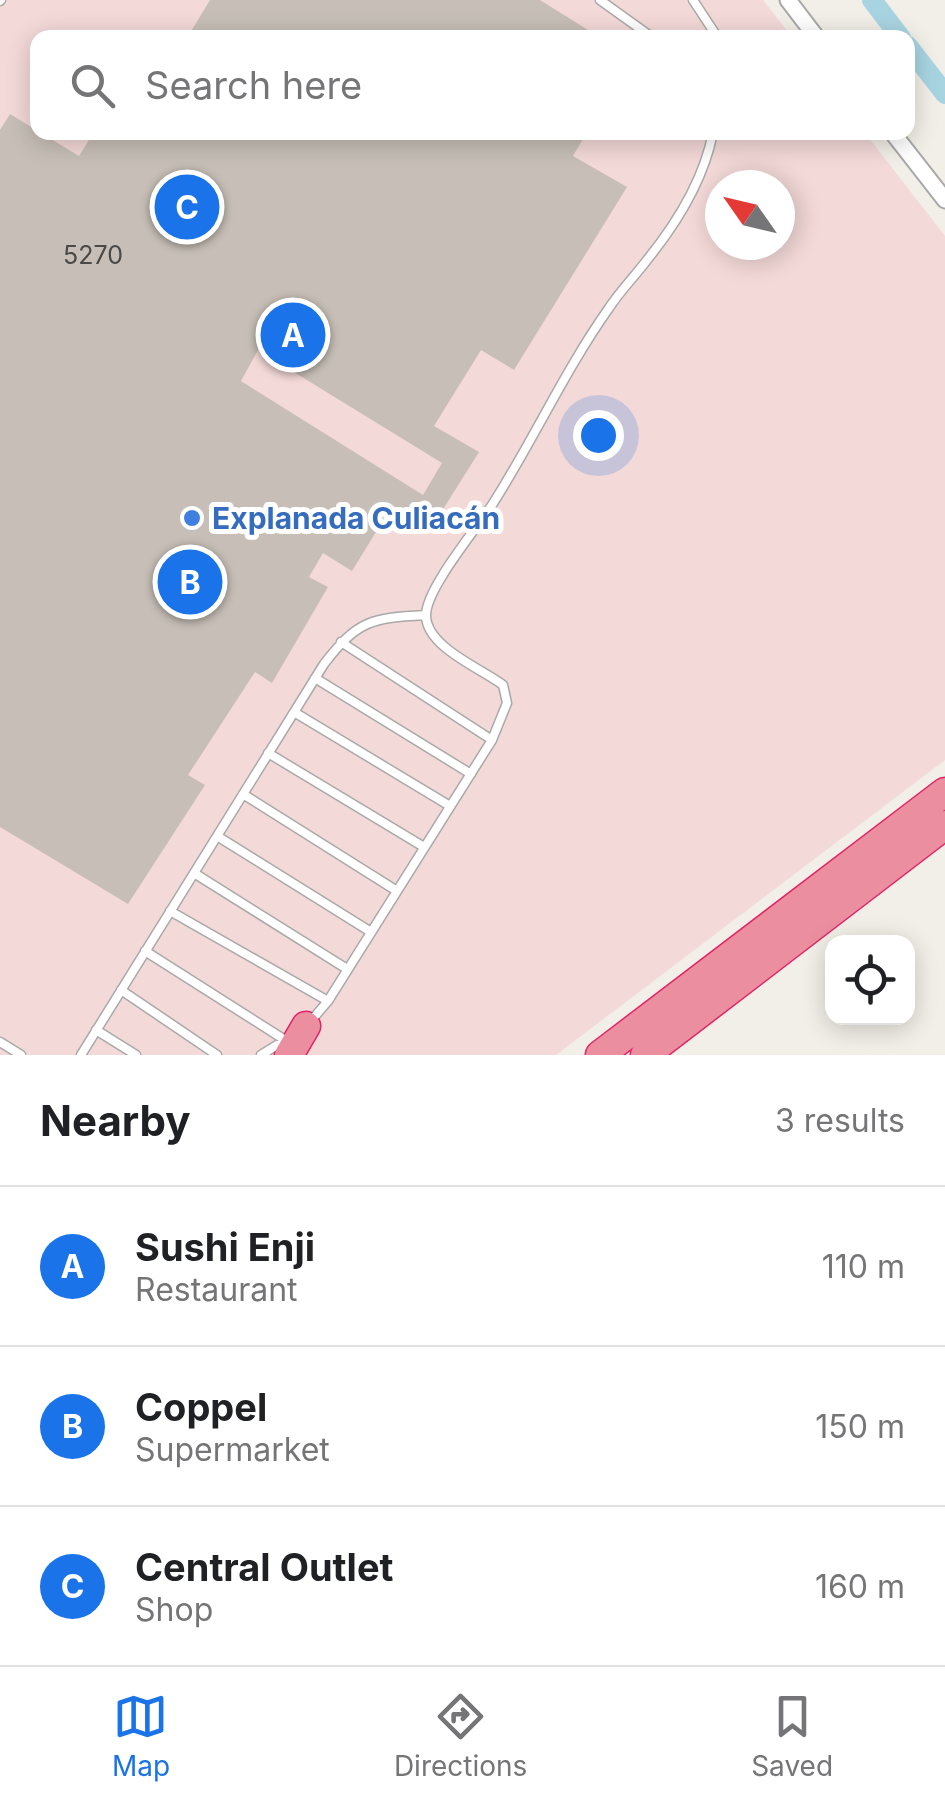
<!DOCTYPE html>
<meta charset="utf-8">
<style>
body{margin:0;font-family:Inter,sans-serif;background:#f6f6f6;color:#202124}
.controls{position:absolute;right:30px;bottom:30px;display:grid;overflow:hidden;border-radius:20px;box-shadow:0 5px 25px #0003}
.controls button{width:90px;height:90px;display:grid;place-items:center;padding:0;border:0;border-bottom:2px solid #e0e0e0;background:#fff;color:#202124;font:50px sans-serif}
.compass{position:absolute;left:705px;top:170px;width:90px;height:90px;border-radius:50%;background:#fff;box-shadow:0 5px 25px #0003;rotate:304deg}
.you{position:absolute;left:598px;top:435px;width:35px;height:35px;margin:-25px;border:8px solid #fff;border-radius:50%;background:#1a73e8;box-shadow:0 0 0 15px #1a73e833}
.badge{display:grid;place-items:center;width:65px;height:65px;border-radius:50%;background:#1a73e8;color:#fff;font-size:32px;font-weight:700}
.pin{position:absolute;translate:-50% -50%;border:5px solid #fff;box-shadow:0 2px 10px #0006}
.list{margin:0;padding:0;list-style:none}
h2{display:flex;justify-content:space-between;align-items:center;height:130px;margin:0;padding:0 40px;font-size:42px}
h2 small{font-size:32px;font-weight:400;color:#757577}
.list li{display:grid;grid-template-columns:65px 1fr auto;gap:30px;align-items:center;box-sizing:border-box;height:160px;padding:0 40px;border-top:2px solid #e0e0e0}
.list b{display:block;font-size:38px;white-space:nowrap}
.list p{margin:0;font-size:32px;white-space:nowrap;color:#757577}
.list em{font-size:32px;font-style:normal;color:#757577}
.icon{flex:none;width:55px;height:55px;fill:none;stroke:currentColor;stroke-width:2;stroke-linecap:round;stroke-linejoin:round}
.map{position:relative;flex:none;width:945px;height:1055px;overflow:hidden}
.search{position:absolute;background:#fff;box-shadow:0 5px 25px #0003;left:30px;right:30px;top:30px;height:110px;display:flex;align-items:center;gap:25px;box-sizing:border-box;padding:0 35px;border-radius:20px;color:#757577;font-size:38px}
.sheet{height:610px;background:#fff}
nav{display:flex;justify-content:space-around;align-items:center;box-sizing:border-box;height:140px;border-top:2px solid #e0e0e0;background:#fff;font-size:28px;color:#757577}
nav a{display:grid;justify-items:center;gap:5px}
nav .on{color:#1a73e8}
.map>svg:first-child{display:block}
.commercial{fill:#f3d9d8;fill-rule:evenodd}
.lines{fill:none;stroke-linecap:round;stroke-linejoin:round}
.canal{stroke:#a8d4e1;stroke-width:20}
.building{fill:#c7bfb7;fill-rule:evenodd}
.lane-casing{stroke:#a9a9a9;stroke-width:11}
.street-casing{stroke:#a9a9a9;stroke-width:19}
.highway-casing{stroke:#e12466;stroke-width:31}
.lane{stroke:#fff;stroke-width:8}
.street{stroke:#fff;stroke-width:15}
.highway{stroke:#eb8fa0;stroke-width:28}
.shop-dot{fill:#3f7fe0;stroke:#fff;stroke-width:4}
.labels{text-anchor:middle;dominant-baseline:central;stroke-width:10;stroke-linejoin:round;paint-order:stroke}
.number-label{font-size:25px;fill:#4b4947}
.shop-label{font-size:30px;font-weight:bold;fill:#366cbe;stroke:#fff;text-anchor:start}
</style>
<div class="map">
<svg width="945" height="1055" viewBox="0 0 945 1055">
<rect width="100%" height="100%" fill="#f2efe8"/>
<path class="commercial" d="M 0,0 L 763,0 L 792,37 L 38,38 L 38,132 L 865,133 L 945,236 L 945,760 L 556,1055 L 0,1055 ZM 720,185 L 780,185 L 780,245 L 720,245 Z"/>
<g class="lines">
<path class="canal" d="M 872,0 L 901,38
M 908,46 L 945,94"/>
</g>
<path class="building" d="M 210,0 L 540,0 L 601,38 L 187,38 Z
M 10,114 L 79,156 L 94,132 L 587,132 L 573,156 L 627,187 L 514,370 L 481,350 L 434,426 L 479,452 L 430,530 L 392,506 L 352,571 L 323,553 L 309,577 L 328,587 L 272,683 L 255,672 L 188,775 L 205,785 L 128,904 L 0,827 L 0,130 ZM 258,350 L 442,463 L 423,495 L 241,381 Z"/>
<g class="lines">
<defs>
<path id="lane" d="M 600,0 L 653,38
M 693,0 L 718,38
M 0,1 L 1,0
M 341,642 L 492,740
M 315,678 L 471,774
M 294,712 L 450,806
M 268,753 L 424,847
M 243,794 L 397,891
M 217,836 L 371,932
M 194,873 L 347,969
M 170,911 L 328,1001
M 145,951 L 285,1040
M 121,990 L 217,1055
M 310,1022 L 328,1001 L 492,740 L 507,703 L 503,685 C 480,668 427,647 426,616 C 425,590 476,529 492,505 C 533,441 565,370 609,308 C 620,291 635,276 647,260 C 677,223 704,180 713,132
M 96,1030 L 136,1055
M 0,1042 L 21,1055
M 81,1055 L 324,664 C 358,620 371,618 426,615
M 261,1055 L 287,1039"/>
<path id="street" d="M 788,0 L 817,38
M 892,132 L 945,200"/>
<path id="highway" d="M 289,1055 L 306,1026
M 600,1055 L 945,792
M 645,1055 L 945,825"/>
</defs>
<use href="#lane" class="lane-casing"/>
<use href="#street" class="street-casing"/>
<use href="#highway" class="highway-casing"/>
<use href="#lane" class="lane"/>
<use href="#street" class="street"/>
<use href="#highway" class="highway"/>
</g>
<circle class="shop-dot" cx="192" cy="518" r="10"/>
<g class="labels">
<g class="number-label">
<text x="93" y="255">5270</text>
</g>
<g class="shop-label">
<text x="212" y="518">Explanada Culiacán</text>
</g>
</g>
</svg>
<div class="controls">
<button><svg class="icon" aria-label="locate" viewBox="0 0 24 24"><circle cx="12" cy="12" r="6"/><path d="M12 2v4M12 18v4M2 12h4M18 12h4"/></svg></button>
</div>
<svg class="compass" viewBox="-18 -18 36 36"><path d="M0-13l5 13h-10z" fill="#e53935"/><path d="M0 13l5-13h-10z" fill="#757577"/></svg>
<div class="you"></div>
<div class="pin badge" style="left:293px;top:335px">A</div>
<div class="pin badge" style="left:190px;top:582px">B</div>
<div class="pin badge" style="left:187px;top:207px">C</div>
<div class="search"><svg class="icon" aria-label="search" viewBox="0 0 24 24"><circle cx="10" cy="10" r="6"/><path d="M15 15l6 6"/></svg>Search here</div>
</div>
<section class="sheet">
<h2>Nearby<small>3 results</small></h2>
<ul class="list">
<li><span class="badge">A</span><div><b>Sushi Enji</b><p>Restaurant</p></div><em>110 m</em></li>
<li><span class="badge">B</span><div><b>Coppel</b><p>Supermarket</p></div><em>150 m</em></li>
<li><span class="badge">C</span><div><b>Central Outlet</b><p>Shop</p></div><em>160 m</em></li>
</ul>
</section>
<nav>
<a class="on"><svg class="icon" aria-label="map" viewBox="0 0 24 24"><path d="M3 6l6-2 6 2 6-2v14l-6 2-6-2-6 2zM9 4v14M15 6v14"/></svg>Map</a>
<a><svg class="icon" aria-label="directions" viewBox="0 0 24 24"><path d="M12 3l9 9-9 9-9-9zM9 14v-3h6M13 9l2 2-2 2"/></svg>Directions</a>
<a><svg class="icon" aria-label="saved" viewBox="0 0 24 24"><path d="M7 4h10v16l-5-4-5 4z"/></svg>Saved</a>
</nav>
